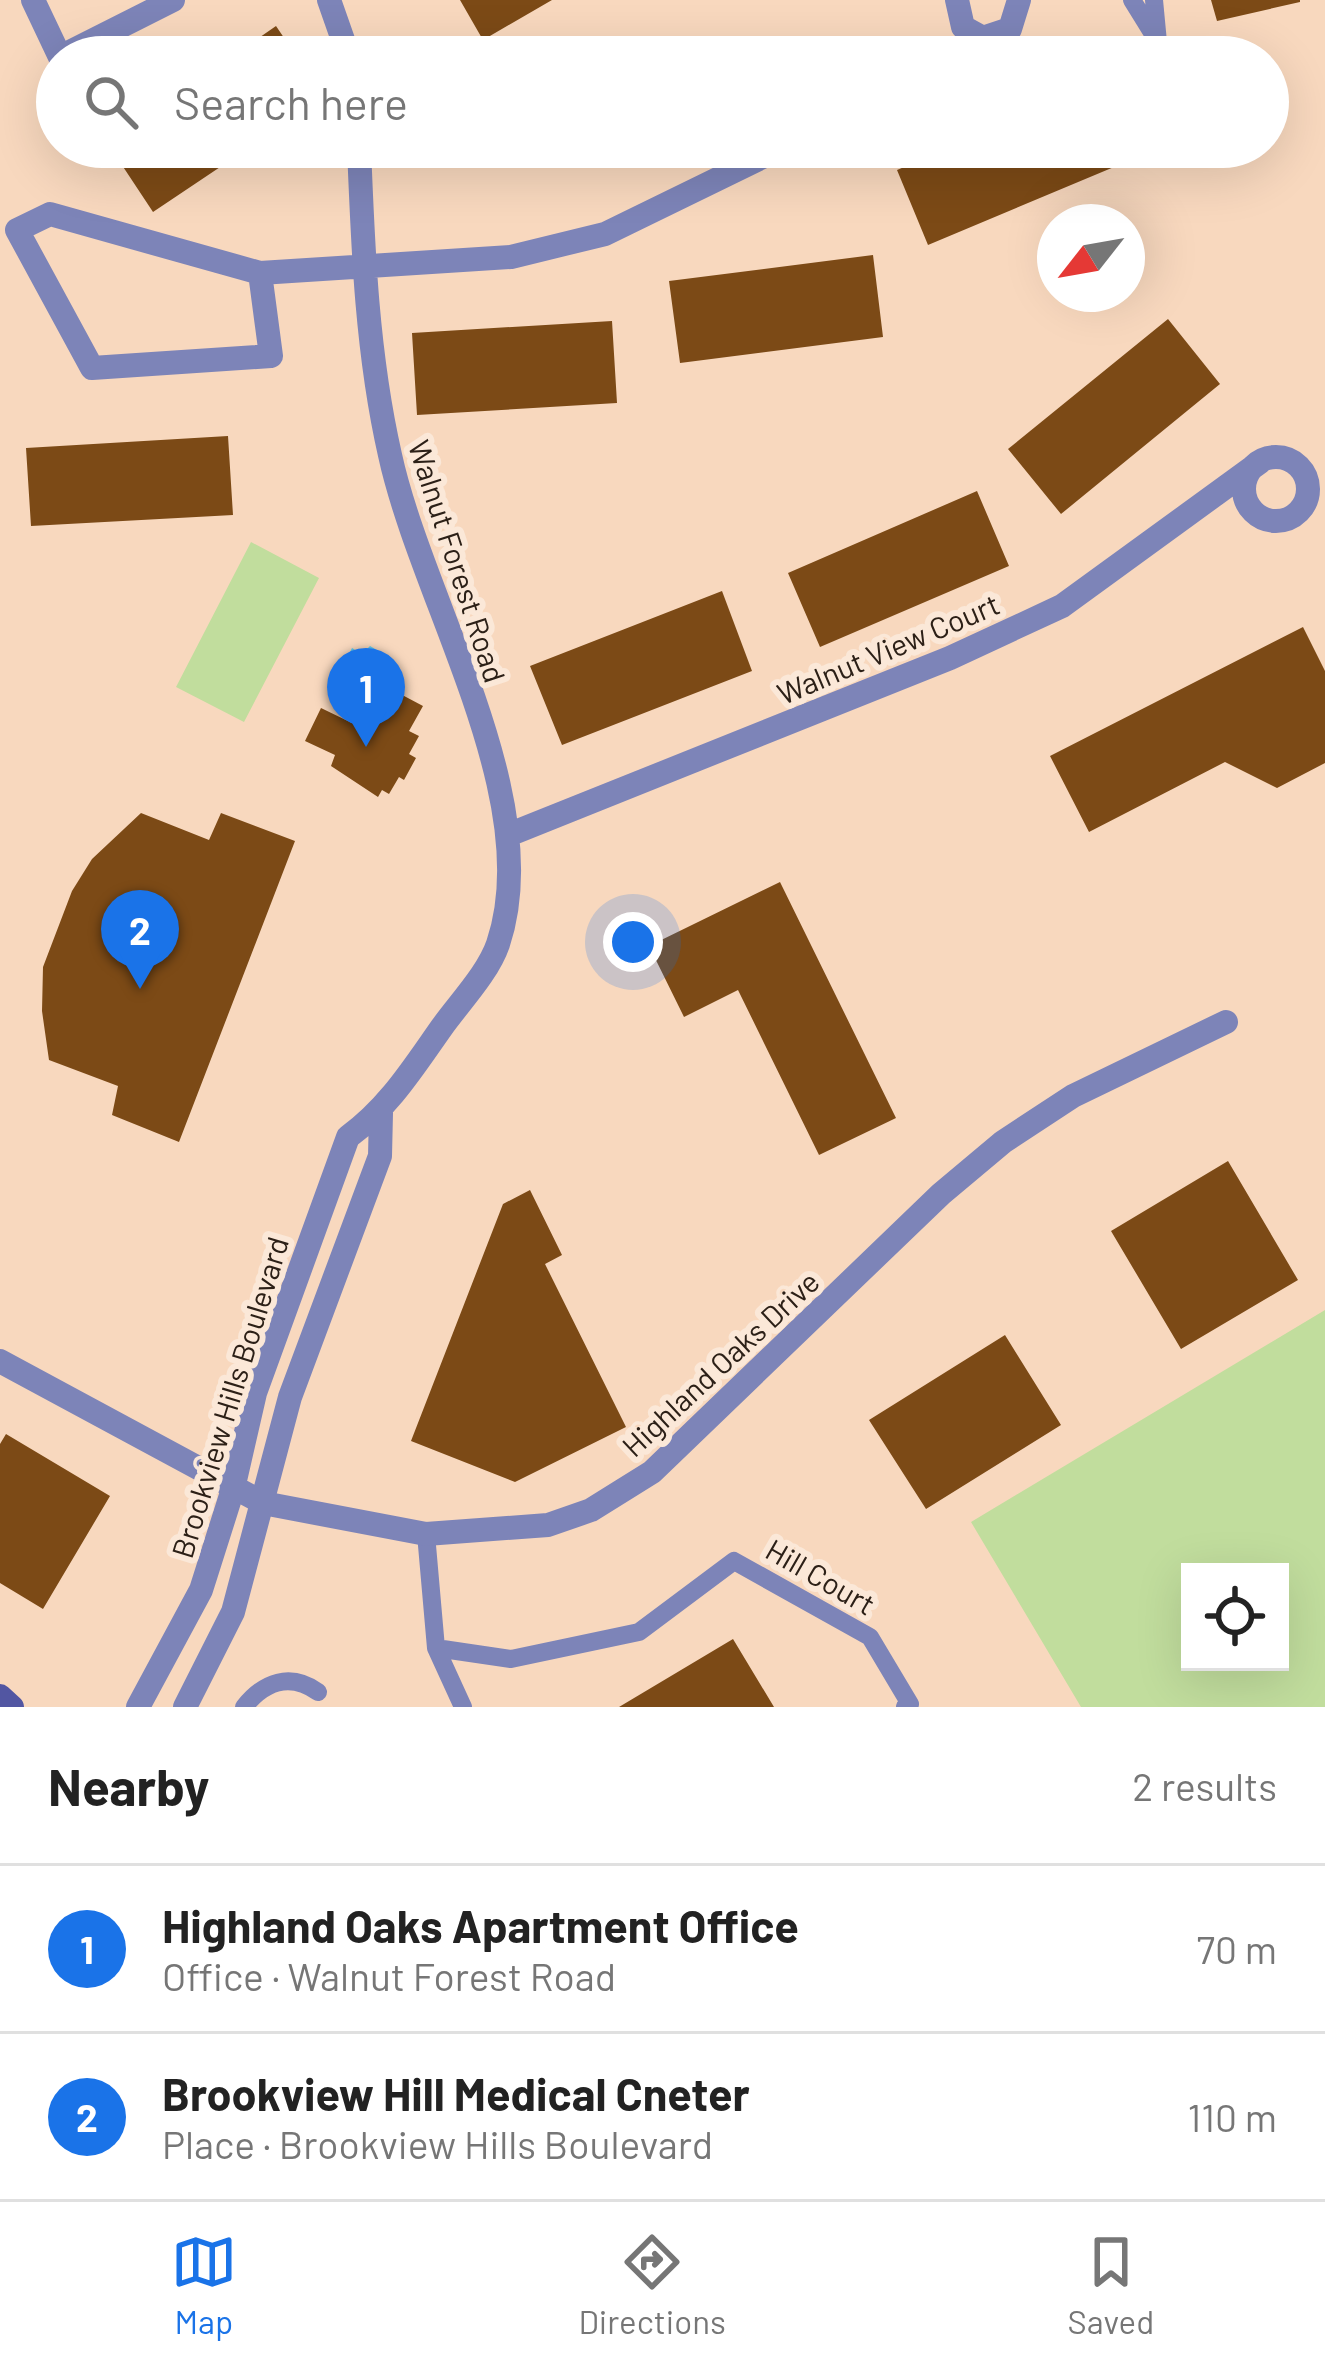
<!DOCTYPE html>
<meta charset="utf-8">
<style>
body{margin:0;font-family:Barlow,sans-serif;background:#f2f2f2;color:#222}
.controls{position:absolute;right:36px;bottom:36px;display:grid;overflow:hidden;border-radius:0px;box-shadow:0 12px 48px #0002}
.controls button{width:108px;height:108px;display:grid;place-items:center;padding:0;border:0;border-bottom:3px solid #e0e0e0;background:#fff;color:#222;font:60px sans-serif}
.compass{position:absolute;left:1037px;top:204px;width:108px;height:108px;border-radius:50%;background:#fff;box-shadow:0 12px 48px #0002;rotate:239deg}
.you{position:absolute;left:633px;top:942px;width:42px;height:42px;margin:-30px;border:9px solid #fff;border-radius:50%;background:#1a73e8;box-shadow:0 0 0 18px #1a73e833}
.badge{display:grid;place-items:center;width:78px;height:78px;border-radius:50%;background:#1a73e8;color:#fff;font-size:39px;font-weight:700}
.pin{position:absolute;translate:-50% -99px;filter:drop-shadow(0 3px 6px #0008)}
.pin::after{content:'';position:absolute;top:63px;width:42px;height:36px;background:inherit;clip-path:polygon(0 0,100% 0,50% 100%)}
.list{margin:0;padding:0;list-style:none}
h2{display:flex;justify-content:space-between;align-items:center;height:156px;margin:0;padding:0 48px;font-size:51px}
h2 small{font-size:39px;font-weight:400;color:#767676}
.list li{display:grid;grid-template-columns:78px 1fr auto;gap:36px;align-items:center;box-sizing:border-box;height:168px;padding:0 48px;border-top:3px solid #e0e0e0}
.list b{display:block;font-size:45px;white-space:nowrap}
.list p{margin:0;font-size:39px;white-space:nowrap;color:#767676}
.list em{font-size:39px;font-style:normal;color:#767676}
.icon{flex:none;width:66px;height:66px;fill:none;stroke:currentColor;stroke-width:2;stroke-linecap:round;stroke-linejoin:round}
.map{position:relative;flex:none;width:1325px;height:1707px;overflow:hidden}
.search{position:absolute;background:#fff;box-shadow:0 12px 48px #0002;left:36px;right:36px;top:36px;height:132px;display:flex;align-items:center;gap:30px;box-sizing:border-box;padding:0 42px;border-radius:66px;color:#767676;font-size:45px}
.sheet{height:492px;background:#fff}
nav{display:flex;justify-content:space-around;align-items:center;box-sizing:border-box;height:168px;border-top:3px solid #e0e0e0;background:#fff;font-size:33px;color:#767676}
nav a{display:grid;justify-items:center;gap:6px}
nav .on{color:#1a73e8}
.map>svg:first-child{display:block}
.green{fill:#c1dd9d;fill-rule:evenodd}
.water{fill:#5dccf5}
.building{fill:#7c4a16}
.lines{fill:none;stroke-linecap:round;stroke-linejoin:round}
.lane{stroke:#7d84b8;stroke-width:18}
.street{stroke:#7d84b8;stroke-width:24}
.secondary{stroke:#5256a2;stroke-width:24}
.labels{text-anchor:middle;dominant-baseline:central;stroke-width:12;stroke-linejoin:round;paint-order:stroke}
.street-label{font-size:30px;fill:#2c2017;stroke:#fbe8d8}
</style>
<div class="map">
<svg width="1325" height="1707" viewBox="0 0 1325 1707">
<rect width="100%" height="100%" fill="#f8d8be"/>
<path class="green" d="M 251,542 L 319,578 L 244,722 L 176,687 Z
M 1325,1310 L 1325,1707 L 1081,1707 L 971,1522 ZM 1190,1572 L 1280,1572 L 1280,1662 L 1190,1662 Z"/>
<path class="water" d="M 370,646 L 382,653 L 377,674 L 367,677 L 358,696 L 338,696 L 335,686 L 341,672 L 353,668 L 348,656 L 352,648 L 362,654 Z"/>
<path class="building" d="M 460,0 L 552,0 L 483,40 Z
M 1211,0 L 1300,0 L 1300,2 L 1217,21 Z
M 276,26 L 297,57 L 231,57 Z
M 110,147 L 250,147 L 153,212 Z
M 952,147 L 1105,147 L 1114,167 L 928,245 L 897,170 Z
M 873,255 L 883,337 L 680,363 L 669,281 Z
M 1168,319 L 1220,384 L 1061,514 L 1008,449 Z
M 612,321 L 617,403 L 417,415 L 412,333 Z
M 228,436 L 233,515 L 31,526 L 26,448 Z
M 977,491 L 1009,566 L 820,647 L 788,573 Z
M 722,591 L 752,671 L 562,745 L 530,666 Z
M 1303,627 L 1325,671 L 1325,763 L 1277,788 L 1225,762 L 1089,832 L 1050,756 Z
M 389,688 L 423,706 L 409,731 L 419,736 L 409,754 L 416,758 L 404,780 L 399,777 L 389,794 L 382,790 L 378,797 L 331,766 L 335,755 L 305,741 L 321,708 L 352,723 L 375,714 Z
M 141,813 L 209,840 L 221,813 L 295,841 L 179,1142 L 112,1115 L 118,1086 L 49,1060 L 42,1011 L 43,967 L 72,891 L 92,859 Z
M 780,882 L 896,1118 L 819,1155 L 738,990 L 684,1017 L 649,946 Z
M 1228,1161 L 1298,1280 L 1181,1349 L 1111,1231 Z
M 530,1190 L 562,1255 L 545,1264 L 626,1427 L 515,1482 L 411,1441 L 503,1204 Z
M 1005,1335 L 1061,1425 L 926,1509 L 869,1420 Z
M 6,1434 L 110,1496 L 43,1609 L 0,1583 L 0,1444 Z
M 733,1639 L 774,1707 L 619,1707 Z"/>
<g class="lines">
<path class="lane" d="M 1132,0 L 1158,42 L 1154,0
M 426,1534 L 436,1648 L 463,1707
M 436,1648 L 511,1659 L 639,1632 L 734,1561 L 870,1637 L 910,1704 L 905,1707
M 244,1707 C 264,1682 290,1672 318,1692"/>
<path class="street" d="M 33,0 L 60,57 L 173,0
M 329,0 L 349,57
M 957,0 L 963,27 L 983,38 L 1010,29 L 1019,0
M 948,57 L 983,38
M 260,273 L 271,356 L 92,368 L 17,230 L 50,214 L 260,273 L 511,257 L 605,234 L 783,147
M1244 489a32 32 0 1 1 64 0a32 32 0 1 1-64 0Z
M 508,835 L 950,658 L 1062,606 L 1260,462
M 0,1361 L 263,1503 L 426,1534 L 548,1525 L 591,1510 L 652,1472 L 941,1194 L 1003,1142 L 1073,1096 L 1226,1022
M 138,1707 L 201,1590 L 233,1489 L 255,1393 L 348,1137 C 389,1107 413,1068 442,1027 C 460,1002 488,973 498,944 C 547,799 422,602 390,455 C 367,354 363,250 359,147
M 185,1707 L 233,1612 L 290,1397 L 380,1156 L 381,1113"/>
<path class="secondary" d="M 0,1696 L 12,1707"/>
</g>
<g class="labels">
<g class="street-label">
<text transform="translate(458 561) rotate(72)">Walnut Forest Road</text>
<text transform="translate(888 648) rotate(-23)">Walnut View Court</text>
<text transform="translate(720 1363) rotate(-43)">Highland Oaks Drive</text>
<text transform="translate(229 1397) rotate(-73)">Brookview Hills Boulevard</text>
<text transform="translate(821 1576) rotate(30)">Hill Court</text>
</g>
</g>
</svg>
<div class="controls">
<button><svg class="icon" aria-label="locate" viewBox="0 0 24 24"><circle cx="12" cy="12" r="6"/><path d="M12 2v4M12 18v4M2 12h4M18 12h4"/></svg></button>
</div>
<svg class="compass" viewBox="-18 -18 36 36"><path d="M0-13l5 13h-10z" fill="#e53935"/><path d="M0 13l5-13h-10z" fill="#767676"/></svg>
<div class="you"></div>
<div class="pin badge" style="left:366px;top:747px">1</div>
<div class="pin badge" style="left:140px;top:989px">2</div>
<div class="search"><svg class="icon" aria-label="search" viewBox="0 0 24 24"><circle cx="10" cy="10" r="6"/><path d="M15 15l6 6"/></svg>Search here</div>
</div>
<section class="sheet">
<h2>Nearby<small>2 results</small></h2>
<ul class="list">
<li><span class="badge">1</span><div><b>Highland Oaks Apartment Office</b><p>Office · Walnut Forest Road</p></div><em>70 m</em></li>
<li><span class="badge">2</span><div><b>Brookview Hill Medical Cneter</b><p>Place · Brookview Hills Boulevard</p></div><em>110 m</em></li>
</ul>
</section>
<nav>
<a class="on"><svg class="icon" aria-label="map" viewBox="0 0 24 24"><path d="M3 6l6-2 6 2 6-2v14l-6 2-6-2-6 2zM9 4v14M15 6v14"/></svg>Map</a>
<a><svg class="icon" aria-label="directions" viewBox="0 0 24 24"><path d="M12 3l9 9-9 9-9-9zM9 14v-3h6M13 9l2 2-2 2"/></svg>Directions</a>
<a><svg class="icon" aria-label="saved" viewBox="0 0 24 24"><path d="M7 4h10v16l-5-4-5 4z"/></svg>Saved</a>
</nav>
